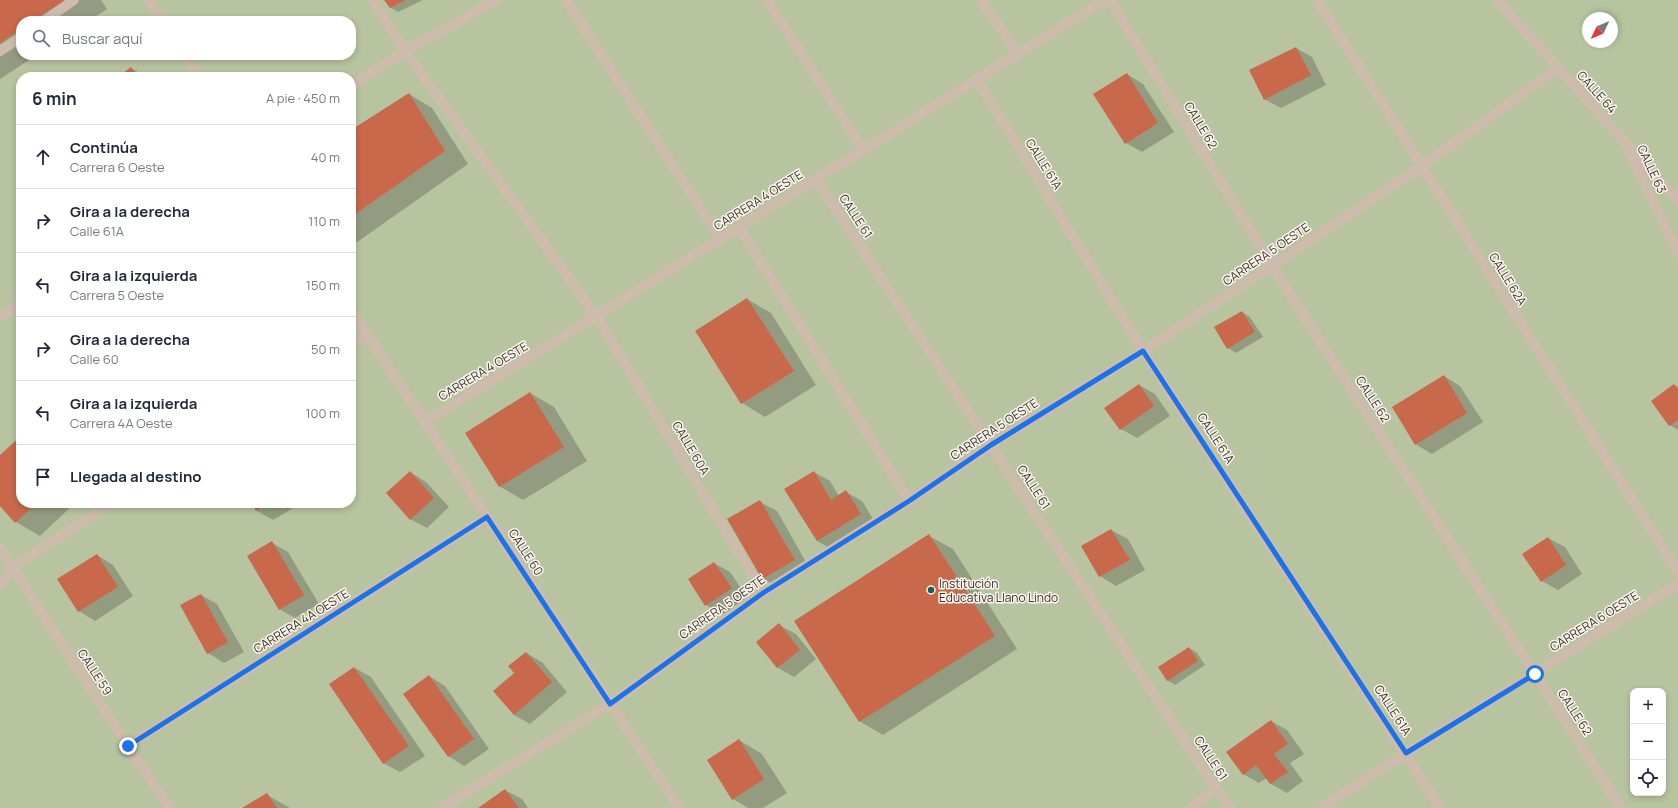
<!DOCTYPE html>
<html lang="es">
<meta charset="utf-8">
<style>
body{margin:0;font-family:Manrope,sans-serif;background:#f2f2f3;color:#1f2937}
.controls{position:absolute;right:12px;bottom:12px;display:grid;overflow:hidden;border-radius:8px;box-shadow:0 2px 6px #0003}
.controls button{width:36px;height:36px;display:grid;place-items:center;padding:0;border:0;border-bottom:1px solid #e0e1e3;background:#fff;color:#1f2937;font:20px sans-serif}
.compass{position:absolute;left:1582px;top:12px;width:36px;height:36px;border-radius:50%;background:#fff;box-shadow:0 2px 6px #0003;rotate:226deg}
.stop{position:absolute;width:12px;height:12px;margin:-9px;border:3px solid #1a73e8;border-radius:50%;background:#fff}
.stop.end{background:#1a73e8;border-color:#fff;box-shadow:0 1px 4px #0008}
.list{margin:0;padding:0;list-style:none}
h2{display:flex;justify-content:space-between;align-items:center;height:52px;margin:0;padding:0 16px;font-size:17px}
h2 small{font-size:13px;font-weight:400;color:#747a83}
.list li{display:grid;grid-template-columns:26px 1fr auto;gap:12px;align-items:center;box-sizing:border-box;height:64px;padding:0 16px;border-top:1px solid #e0e1e3}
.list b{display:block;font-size:15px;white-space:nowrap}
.list p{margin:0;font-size:13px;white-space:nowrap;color:#747a83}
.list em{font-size:13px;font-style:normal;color:#747a83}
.icon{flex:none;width:22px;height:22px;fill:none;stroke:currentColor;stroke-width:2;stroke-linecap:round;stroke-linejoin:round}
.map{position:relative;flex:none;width:1678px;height:808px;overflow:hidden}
.search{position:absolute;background:#fff;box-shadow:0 2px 6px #0003;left:16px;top:16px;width:340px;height:44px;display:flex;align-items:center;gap:10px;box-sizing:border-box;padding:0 14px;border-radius:16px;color:#747a83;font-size:15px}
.panel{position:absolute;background:#fff;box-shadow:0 2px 6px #0003;left:16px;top:72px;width:340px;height:436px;border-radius:16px}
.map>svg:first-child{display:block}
.green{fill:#b8c4a0;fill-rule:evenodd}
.shadow{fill:#0003}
.building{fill:#c8694b}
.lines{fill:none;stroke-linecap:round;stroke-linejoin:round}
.minor{stroke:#cdbbac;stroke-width:10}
.tertiary{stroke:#cdbbac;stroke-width:10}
.route{stroke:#1a73e8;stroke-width:5}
.poi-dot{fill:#1f5a5e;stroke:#fbf5ee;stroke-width:1.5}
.labels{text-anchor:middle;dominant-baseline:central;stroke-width:3;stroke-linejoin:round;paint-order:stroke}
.street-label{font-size:12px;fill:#3b302b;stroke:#fbf5ee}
.poi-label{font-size:12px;fill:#3b302b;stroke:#fbf5ee;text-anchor:start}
</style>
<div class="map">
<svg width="1678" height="808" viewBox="0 0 1678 808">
<rect width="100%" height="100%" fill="#f4ebe1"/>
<path class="green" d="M 0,0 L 1678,0 L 1678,808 L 0,808 ZM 1588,18 L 1612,18 L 1612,42 L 1588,42 ZM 21,21 L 351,21 L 351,55 L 21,55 ZM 21,77 L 351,77 L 351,503 L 21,503 ZM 1633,691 L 1663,691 L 1663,793 L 1633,793 Z"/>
<path class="shadow" d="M 0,0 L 101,0 L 107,9 L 89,21 L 21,21 L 21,55 L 37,55 L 0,79 Z
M 385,0 L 423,0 L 398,12 L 390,7 Z
M 1296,48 L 1312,57 L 1326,85 L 1281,108 L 1264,99 Z
M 131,68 L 146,77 L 119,77 Z
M 1127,74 L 1143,84 L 1174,132 L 1142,152 L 1126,143 Z
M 409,94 L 432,108 L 468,164 L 353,245 L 351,244 L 351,131 Z
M 747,299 L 771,313 L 816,385 L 765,417 L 742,403 L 696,331 Z
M 1242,312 L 1250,317 L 1263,337 L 1236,353 L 1228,348 L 1216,328 Z
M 1444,376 L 1460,386 L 1483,422 L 1432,454 L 1415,444 Z
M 1139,385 L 1155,394 L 1170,416 L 1137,438 L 1121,429 Z
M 1674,385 L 1678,387 L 1678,430 L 1670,425 Z
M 530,393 L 554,407 L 587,461 L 523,500 L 499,486 Z
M 21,438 L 21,503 L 75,503 L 40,536 L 16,522 L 0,505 L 0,457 Z
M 410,472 L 426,482 L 449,507 L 427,528 L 410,519 Z
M 814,472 L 830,481 L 839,496 L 846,492 L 862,501 L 876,524 L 833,550 L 817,541 Z
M 760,502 L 777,511 L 810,569 L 779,588 L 762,578 Z
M 252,503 L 299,503 L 300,504 L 273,520 L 257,511 Z
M 1111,530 L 1128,539 L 1145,570 L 1116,586 L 1100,576 Z
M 929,536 L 953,549 L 1017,649 L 883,735 L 859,721 Z
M 1548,538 L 1565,547 L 1582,574 L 1558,590 L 1542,581 Z
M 272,543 L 288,552 L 319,604 L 295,618 L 279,609 Z
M 97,555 L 113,565 L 133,596 L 95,621 L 79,611 Z
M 714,563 L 730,572 L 747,597 L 722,615 L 706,605 L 689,580 Z
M 201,595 L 217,604 L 244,652 L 224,663 L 208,653 Z
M 779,625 L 796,634 L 816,659 L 794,677 L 778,668 L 757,642 Z
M 1189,648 L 1197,653 L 1205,665 L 1175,685 L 1167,680 Z
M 526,653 L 542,662 L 567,692 L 530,724 L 514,715 L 515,673 Z
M 355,668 L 371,677 L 425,756 L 400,772 L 383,763 Z
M 429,676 L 445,686 L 489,749 L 464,766 L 448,756 Z
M 1271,721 L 1287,730 L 1304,754 L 1290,763 L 1303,781 L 1287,793 L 1271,784 L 1267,778 L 1259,783 L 1243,774 Z
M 739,740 L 762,754 L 787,793 L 763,808 L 748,808 L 733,799 Z
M 505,790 L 522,799 L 528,808 L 479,808 Z
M 267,795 L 290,808 L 244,808 Z"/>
<path class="building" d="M 0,0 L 65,0 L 33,21 L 21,21 L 21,29 L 0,43 Z
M 384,0 L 406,0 L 390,8 Z
M 1296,47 L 1311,75 L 1264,100 L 1249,70 Z
M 131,67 L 138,77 L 118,77 Z
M 1127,73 L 1158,123 L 1125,144 L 1093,94 Z
M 409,93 L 445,151 L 351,217 L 351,130 Z
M 747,298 L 794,371 L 741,404 L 695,331 Z
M 1242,311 L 1255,332 L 1227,349 L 1214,327 Z
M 1444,375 L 1467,413 L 1415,445 L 1392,407 Z
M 1139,384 L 1154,406 L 1120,430 L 1104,408 Z
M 1674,384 L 1678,389 L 1678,420 L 1669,426 L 1651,401 Z
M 530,392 L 564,447 L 499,487 L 465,433 Z
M 21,436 L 21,503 L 37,503 L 15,523 L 0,506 L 0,455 Z
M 410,471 L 434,498 L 410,520 L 386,493 Z
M 814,471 L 831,500 L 846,490 L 861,514 L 817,541 L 784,489 Z
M 760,500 L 795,560 L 762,579 L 727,519 Z
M 251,503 L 270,503 L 256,511 Z
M 1111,529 L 1130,560 L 1099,577 L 1081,546 Z
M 929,534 L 995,636 L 859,722 L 794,621 Z
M 1548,537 L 1566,565 L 1541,582 L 1522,554 Z
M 272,541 L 304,595 L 279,610 L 247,556 Z
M 97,554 L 118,587 L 78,612 L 57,579 Z
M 714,562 L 732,588 L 705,606 L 688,579 Z
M 201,594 L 228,642 L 207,654 L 180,605 Z
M 779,623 L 800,650 L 777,668 L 756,642 Z
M 1189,647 L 1198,661 L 1167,681 L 1158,667 Z
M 526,652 L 552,682 L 514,715 L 493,691 L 514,673 L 508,666 Z
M 354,667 L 409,746 L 383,764 L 329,684 Z
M 429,675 L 474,739 L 448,757 L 403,694 Z
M 1271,720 L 1288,744 L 1274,754 L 1288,772 L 1270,784 L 1256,765 L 1243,775 L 1226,752 Z
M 739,739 L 764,779 L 732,800 L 707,760 Z
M 505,789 L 519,808 L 478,808 Z
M 267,793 L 277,808 L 242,808 Z"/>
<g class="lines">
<path class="minor" d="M 372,0 L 405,51 L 597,317 L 763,593
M 566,0 L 720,239
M 767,0 L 863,150
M 981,0 L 1018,53
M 1110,0 L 1272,266 L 1621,808
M 1317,0 L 1678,572
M 1497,0 L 1678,201
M 44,21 L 74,0
M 0,51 L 21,37
M 976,78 L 1143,351 L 1440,808
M 351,86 L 405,51 L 497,0
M 1628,151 L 1678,253
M 816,179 L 1216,789 L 1230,808
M 739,227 L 909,501
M 0,317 L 21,303
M 351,345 L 367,334
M 0,549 L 128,746 L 170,808
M 0,585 L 12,568 L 111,503
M 128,746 L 487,517
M 441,808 L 610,704 L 763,593 L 909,501 L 991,445 L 1143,351 L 1272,266 L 1422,166 L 1558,68
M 1190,808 L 1216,789
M 1321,808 L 1406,753 L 1678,584"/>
<path class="tertiary" d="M 148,0 L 162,21
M 184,55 L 198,77
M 351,310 L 679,808
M 425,422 C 653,283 877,139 1105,0"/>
</g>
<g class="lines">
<path class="route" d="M 128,746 L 487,517 L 610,704 L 763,593 L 909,501 L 991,445 L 1143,351 L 1406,753 L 1535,674"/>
</g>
<circle class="poi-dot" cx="931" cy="590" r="4"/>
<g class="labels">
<g class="street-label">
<text transform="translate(1597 92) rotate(48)">CALLE 64</text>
<text transform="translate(1201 125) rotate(59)">CALLE 62</text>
<text transform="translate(1044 164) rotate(58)">CALLE 61A</text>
<text transform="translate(1652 169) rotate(65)">CALLE 63</text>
<text transform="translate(758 200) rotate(-32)">CARRERA 4 OESTE</text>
<text transform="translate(856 216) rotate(57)">CALLE 61</text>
<text transform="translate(1266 254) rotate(-34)">CARRERA 5 OESTE</text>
<text transform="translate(1508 279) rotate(58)">CALLE 62A</text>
<text transform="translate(483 371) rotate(-31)">CARRERA 4 OESTE</text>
<text transform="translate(1373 399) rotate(57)">CALLE 62</text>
<text transform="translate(994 429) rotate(-33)">CARRERA 5 OESTE</text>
<text transform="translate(1216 438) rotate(57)">CALLE 61A</text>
<text transform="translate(691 448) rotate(59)">CALLE 60A</text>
<text transform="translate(1034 487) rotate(57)">CALLE 61</text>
<text transform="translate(526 552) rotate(57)">CALLE 60</text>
<text transform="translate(722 607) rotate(-35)">CARRERA 5 OESTE</text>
<text transform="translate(301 621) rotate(-32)">CARRERA 4A OESTE</text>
<text transform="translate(1594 621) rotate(-32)">CARRERA 6 OESTE</text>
<text transform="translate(95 672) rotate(57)">CALLE 59</text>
<text transform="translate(1393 710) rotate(57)">CALLE 61A</text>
<text transform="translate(1575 712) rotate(57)">CALLE 62</text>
<text transform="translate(1211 758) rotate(57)">CALLE 61</text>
</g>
<g class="poi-label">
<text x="939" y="583">Institución<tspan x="939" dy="14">Educativa Llano Lindo</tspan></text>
</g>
</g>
</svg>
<div class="controls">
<button>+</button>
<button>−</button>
<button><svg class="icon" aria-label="locate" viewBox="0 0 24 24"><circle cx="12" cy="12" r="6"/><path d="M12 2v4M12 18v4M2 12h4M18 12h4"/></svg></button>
</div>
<svg class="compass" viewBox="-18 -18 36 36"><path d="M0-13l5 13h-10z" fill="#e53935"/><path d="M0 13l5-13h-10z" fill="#747a83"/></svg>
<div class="stop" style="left:1535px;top:674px"></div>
<div class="stop end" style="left:128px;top:746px"></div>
<div class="search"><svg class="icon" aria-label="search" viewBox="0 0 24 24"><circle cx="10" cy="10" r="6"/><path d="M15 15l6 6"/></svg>Buscar aquí</div>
<section class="panel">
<h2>6 min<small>A pie · 450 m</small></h2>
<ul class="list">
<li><svg class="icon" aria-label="ahead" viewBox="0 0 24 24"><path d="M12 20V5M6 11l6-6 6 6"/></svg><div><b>Continúa</b><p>Carrera 6 Oeste</p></div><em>40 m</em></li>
<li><svg class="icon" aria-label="right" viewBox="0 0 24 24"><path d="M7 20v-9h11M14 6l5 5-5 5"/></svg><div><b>Gira a la derecha</b><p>Calle 61A</p></div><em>110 m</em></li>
<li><svg class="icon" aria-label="left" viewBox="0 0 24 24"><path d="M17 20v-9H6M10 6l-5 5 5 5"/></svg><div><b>Gira a la izquierda</b><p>Carrera 5 Oeste</p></div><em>150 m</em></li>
<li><svg class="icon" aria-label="right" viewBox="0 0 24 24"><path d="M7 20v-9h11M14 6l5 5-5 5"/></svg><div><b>Gira a la derecha</b><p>Calle 60</p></div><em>50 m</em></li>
<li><svg class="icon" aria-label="left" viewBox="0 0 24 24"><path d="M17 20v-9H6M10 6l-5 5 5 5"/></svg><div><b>Gira a la izquierda</b><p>Carrera 4A Oeste</p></div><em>100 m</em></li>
<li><svg class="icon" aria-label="arrive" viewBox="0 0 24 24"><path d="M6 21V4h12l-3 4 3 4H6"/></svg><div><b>Llegada al destino</b></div></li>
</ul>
</section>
</div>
